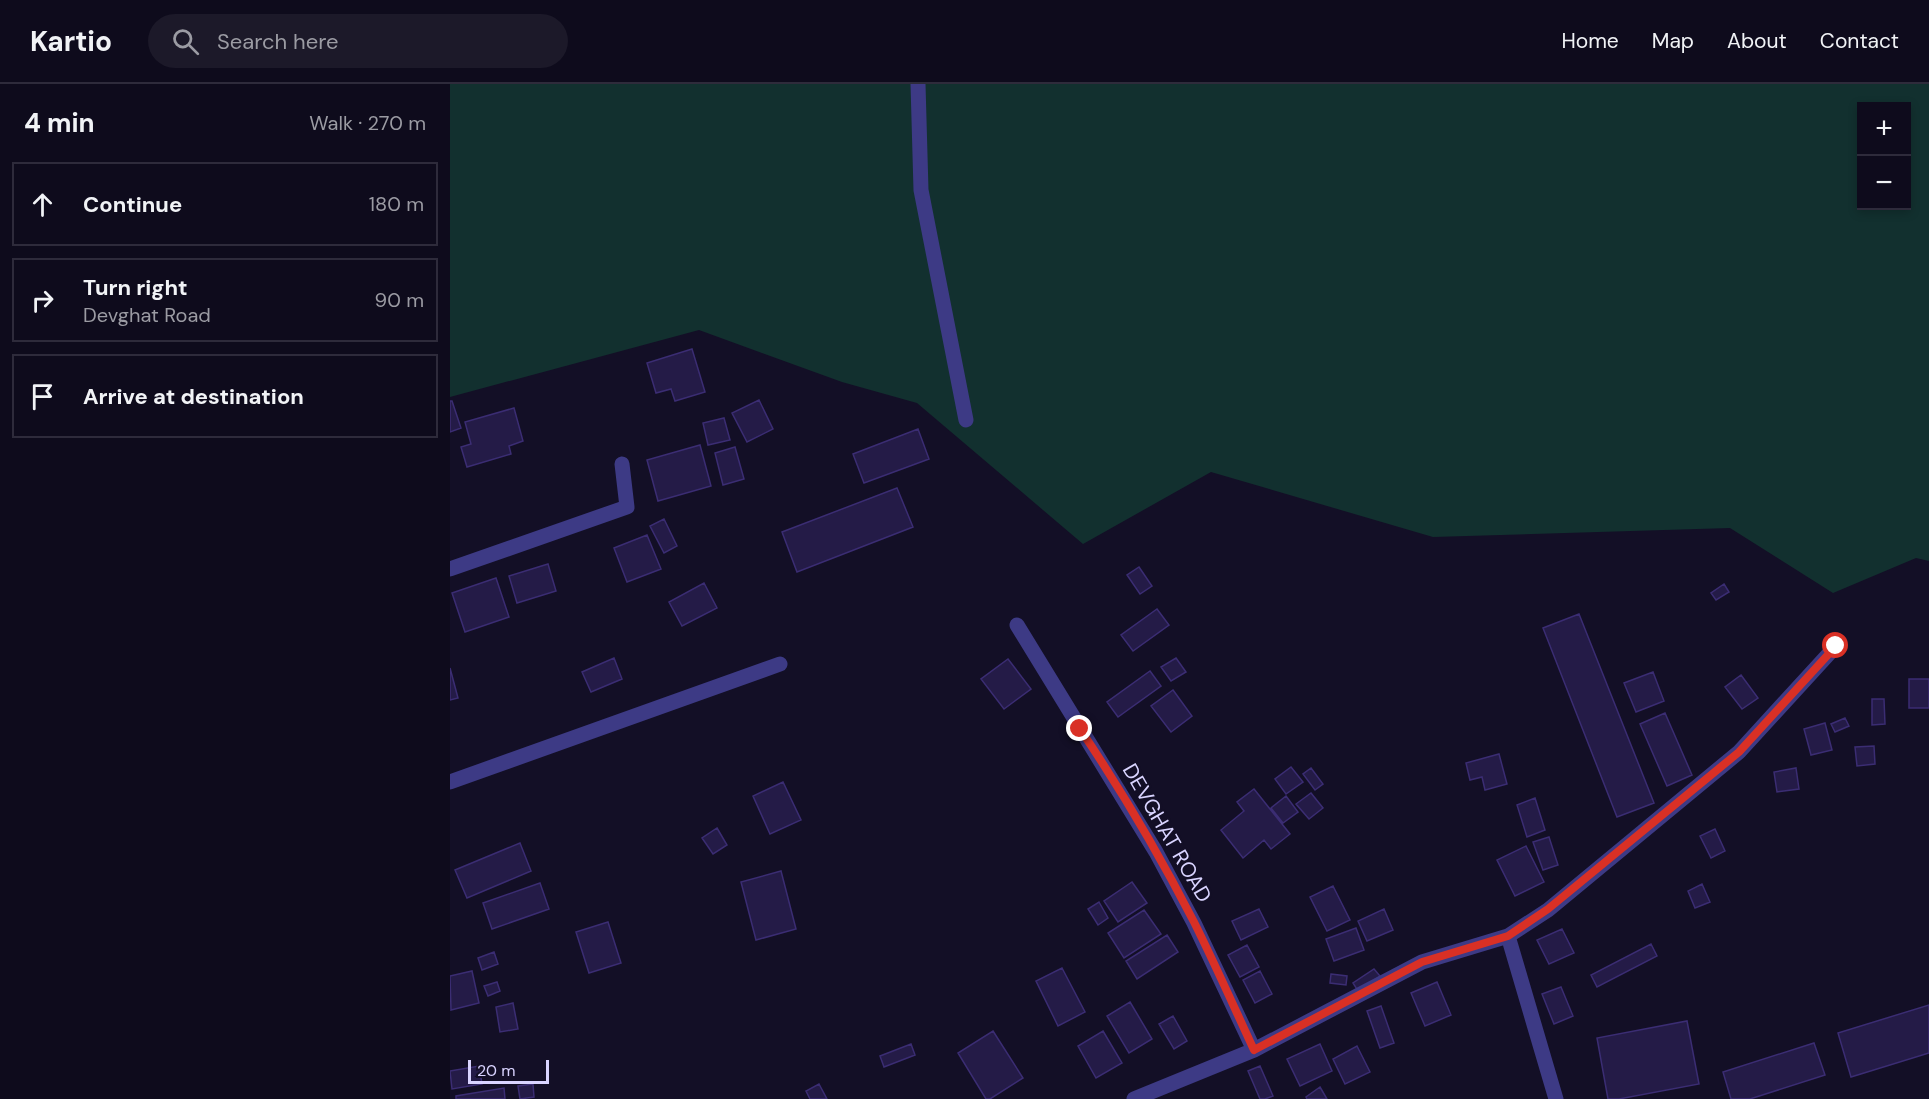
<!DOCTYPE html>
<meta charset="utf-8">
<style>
body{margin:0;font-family:"DM Sans",sans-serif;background:#1c1929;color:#f1f3f6}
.controls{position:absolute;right:18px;top:18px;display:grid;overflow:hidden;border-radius:0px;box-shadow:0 3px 9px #0003}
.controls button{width:54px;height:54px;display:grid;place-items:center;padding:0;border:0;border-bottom:2px solid #2e2b3b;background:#0e0b1c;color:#f1f3f6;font:30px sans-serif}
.scale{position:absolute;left:18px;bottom:15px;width:81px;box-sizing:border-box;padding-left:6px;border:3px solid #d9d4ff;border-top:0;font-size:16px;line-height:21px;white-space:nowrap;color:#d9d4ff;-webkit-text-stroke:4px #130f26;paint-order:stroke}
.stop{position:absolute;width:18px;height:18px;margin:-14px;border:4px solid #d93025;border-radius:50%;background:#fff}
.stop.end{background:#d93025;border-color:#fff;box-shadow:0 2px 6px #0008}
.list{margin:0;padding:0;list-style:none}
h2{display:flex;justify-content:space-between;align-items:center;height:78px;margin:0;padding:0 24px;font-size:26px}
h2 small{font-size:20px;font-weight:400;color:#9b9ba3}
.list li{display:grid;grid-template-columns:39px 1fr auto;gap:18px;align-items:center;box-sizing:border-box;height:84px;margin:0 12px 12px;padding:0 12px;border:2px solid #2e2b3b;border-radius:0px}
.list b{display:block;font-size:22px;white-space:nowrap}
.list p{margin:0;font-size:20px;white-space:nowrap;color:#9b9ba3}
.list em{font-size:20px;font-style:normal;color:#9b9ba3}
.icon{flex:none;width:33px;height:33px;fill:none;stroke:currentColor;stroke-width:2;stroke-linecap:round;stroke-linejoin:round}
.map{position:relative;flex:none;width:1479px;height:1015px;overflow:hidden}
header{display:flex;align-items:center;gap:36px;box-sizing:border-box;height:84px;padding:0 30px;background:#0e0b1c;border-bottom:2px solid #2e2b3b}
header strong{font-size:28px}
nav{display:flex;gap:33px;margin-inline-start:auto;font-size:21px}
.search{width:420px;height:54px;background:#1c1929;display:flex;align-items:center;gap:15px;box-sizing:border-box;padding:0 21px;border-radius:33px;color:#9b9ba3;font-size:22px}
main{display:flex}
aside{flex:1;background:#0e0b1c}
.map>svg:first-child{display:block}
.green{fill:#12302f;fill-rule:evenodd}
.building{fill:#241b47;stroke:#3b2d73;stroke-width:1.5}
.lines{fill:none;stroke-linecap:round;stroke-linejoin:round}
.lane{stroke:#3d3a85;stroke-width:15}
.street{stroke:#3d3a85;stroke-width:15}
.route{stroke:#d93025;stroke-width:8}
.labels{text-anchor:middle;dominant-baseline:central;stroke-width:4.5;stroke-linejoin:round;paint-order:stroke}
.street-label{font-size:21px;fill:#d9d4ff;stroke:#130f26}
</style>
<header>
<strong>Kartio</strong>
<div class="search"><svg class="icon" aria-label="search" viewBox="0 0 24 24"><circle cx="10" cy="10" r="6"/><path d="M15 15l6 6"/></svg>Search here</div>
<nav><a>Home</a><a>Map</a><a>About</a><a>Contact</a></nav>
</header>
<main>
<aside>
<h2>4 min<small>Walk · 270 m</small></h2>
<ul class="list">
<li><svg class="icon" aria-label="ahead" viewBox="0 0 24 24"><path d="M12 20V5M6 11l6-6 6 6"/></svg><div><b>Continue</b></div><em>180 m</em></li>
<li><svg class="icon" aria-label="right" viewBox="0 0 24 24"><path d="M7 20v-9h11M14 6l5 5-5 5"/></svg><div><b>Turn right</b><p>Devghat Road</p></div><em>90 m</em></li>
<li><svg class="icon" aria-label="arrive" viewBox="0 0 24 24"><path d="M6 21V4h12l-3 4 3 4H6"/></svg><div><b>Arrive at destination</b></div></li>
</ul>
</aside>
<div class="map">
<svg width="1479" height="1015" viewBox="0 0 1479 1015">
<rect width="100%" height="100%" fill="#130f26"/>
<path class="green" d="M 0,0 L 1479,0 L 1479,477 L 1466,474 L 1383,509 L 1280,444 L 983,453 L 761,388 L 633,460 L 467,319 L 392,298 L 249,246 L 0,313 ZM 1412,22 L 1456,22 L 1456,122 L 1412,122 Z"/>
<path class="building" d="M 242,265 L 255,308 L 225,317 L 221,305 L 206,309 L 197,279 Z
M 309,316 L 323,345 L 297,358 L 282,329 Z
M 0,317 L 2,317 L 11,344 L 0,348 Z
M 64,324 L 73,357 L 59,362 L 61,370 L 17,383 L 11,363 L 21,360 L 15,338 Z
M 274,334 L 280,356 L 258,361 L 253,339 Z
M 468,345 L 479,375 L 414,399 L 403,370 Z
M 250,361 L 261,402 L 208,417 L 197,376 Z
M 285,363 L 294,395 L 273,401 L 265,369 Z
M 447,404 L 463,443 L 347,488 L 332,448 Z
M 214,435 L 227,462 L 214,469 L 200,442 Z
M 197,451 L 211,485 L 177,498 L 164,464 Z
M 98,480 L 106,507 L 67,519 L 59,492 Z
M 689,483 L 702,502 L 690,510 L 677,491 Z
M 46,494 L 59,533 L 15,548 L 2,509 Z
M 254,499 L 267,524 L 232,542 L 219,518 Z
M 1274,500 L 1279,508 L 1266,516 L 1261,509 Z
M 707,525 L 719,541 L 683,567 L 671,551 Z
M 1129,530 L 1204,719 L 1167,733 L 1093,544 Z
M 164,574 L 172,595 L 141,608 L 132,588 Z
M 726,574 L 736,588 L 721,597 L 711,583 Z
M 558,575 L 581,605 L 554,625 L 531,595 Z
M 0,584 L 8,614 L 0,616 Z
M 700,587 L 711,602 L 668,633 L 657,618 Z
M 1203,588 L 1214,617 L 1186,628 L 1174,599 Z
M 1291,591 L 1308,614 L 1292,625 L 1275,603 Z
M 1459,595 L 1479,595 L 1479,624 L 1459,624 Z
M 723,606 L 742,632 L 721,648 L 701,622 Z
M 1422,615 L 1434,615 L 1435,640 L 1422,641 Z
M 1215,629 L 1242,691 L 1217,702 L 1190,640 Z
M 1395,634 L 1399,642 L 1385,648 L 1381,640 Z
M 1375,639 L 1382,666 L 1361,671 L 1354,645 Z
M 1424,662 L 1425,680 L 1407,682 L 1405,663 Z
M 1049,670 L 1057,700 L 1035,706 L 1032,693 L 1020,696 L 1016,679 Z
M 841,683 L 853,698 L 836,710 L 825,695 Z
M 861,684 L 873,700 L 865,706 L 853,690 Z
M 1346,684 L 1349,705 L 1327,708 L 1324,688 Z
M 333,698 L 351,736 L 320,750 L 303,712 Z
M 804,705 L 840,750 L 821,765 L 814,756 L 793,774 L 771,746 L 794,727 L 787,718 Z
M 861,709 L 873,724 L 859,735 L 846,720 Z
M 836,712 L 848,728 L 833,739 L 821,724 Z
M 1085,714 L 1095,746 L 1077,753 L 1067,721 Z
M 267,744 L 277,761 L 263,770 L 252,754 Z
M 1265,745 L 1275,767 L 1261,774 L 1250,752 Z
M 1099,753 L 1108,781 L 1093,786 L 1083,758 Z
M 70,759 L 81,787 L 17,814 L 5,786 Z
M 1076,762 L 1094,798 L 1065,812 L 1047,776 Z
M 331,787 L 346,845 L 306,856 L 291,798 Z
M 682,798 L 697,819 L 668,838 L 654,817 Z
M 90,799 L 99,825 L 42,845 L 33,819 Z
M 1252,800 L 1260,818 L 1245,824 L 1238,807 Z
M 883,802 L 900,836 L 877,847 L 860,813 Z
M 649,818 L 658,834 L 648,841 L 638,825 Z
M 809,825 L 818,843 L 791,856 L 782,837 Z
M 934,825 L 943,846 L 917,857 L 908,837 Z
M 694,826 L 711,850 L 674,874 L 658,849 Z
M 158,838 L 171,879 L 139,889 L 126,848 Z
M 906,844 L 914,866 L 884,877 L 876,855 Z
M 1112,845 L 1124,869 L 1099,880 L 1087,856 Z
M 717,851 L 728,868 L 687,895 L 676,877 Z
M 1201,860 L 1207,872 L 1147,903 L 1141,891 Z
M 797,861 L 809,883 L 790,893 L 778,871 Z
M 44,868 L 48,880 L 32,886 L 28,874 Z
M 612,884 L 635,928 L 608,942 L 586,897 Z
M 924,885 L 930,892 L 908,907 L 903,899 Z
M 22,887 L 29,919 L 1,926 L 0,892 Z
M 810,887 L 822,910 L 805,919 L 793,896 Z
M 881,890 L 897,892 L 896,901 L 880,899 Z
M 47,898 L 50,907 L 38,912 L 34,902 Z
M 987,898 L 1001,931 L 975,942 L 961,909 Z
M 1111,903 L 1123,932 L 1104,940 L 1092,910 Z
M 680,918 L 702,955 L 679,969 L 657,932 Z
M 63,919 L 68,945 L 50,948 L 46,923 Z
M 1479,921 L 1479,969 L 1401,993 L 1388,949 Z
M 931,922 L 944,959 L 930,964 L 917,927 Z
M 723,932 L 737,957 L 724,965 L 709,940 Z
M 1237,937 L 1249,1000 L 1169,1015 L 1158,1015 L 1147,954 Z
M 543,947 L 573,994 L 540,1015 L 536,1015 L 508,969 Z
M 653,947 L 672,979 L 646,994 L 628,962 Z
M 1364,959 L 1375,991 L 1300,1015 L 1281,1015 L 1273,988 Z
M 461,960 L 465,971 L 434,983 L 430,972 Z
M 870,960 L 882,987 L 850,1002 L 837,975 Z
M 907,962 L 920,988 L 895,1000 L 883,975 Z
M 29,982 L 32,1000 L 2,1005 L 0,987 Z
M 810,982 L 823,1012 L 815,1015 L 810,1015 L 798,987 Z
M 83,1000 L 84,1013 L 70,1015 L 68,1002 Z
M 369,1000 L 377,1015 L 360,1015 L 356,1007 Z
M 870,1003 L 877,1015 L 857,1015 L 856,1013 Z
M 54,1004 L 55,1015 L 6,1015 L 6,1012 Z"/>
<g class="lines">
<path class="lane" d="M 0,698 L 330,580"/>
<path class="street" d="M 468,0 L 471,106 L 516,336
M 0,485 L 177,423 L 172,380
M 567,541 L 706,768 L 744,839 L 804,966 L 684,1015
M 804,966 L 972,878 L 1058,852
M 1106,1015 L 1058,852 L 1098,826 L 1289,668 L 1386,562"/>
</g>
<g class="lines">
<path class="route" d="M 630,645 C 672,707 710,772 744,838 C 765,880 784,923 804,966 L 972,878 L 1058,852 L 1098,825 L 1289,668 L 1386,562"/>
</g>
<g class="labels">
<g class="street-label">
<text transform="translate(717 749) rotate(60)">DEVGHAT ROAD</text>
</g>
</g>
</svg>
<div class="controls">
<button>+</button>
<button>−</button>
</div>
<div class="scale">20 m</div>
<div class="stop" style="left:1386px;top:562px"></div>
<div class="stop end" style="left:630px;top:645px"></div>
</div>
</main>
